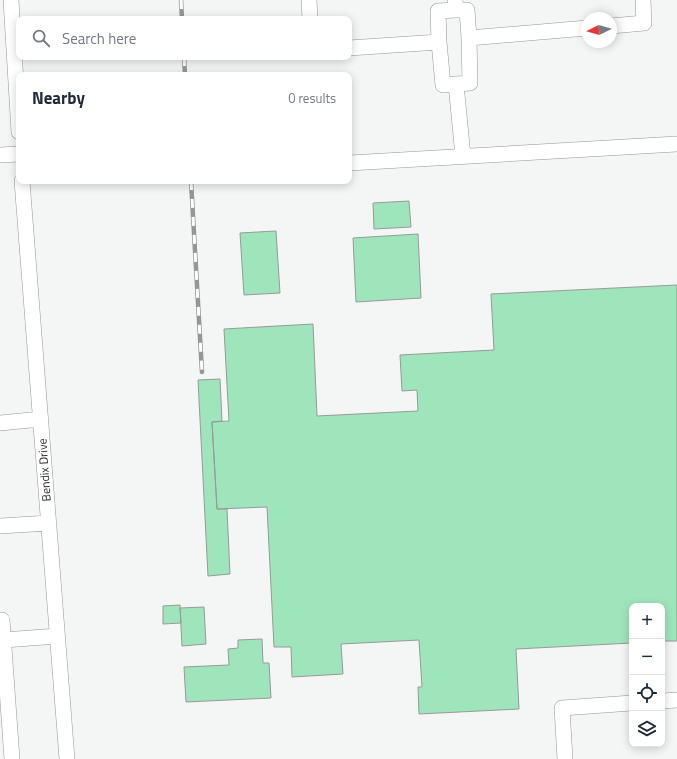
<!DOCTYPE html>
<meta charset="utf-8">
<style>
body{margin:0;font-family:"Titillium Web",sans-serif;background:#f6f6f7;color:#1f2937}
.controls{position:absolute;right:12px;bottom:12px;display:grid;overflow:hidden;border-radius:8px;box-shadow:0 2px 10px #0003}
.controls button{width:36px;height:36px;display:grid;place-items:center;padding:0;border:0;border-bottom:1px solid #e0e1e3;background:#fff;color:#1f2937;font:20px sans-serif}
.compass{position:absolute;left:581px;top:12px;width:36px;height:36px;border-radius:50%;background:#fff;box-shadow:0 2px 10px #0003;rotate:265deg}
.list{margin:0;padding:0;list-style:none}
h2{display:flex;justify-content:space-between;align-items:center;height:52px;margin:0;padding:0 16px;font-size:17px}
h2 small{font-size:13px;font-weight:400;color:#747a83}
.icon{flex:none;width:22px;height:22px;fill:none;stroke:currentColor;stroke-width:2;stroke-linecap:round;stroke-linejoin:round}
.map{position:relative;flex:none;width:677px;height:759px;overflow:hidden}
.search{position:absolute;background:#fff;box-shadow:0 2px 10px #0003;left:16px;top:16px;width:336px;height:44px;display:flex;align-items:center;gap:10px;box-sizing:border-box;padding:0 14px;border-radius:8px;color:#747a83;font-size:15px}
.panel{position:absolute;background:#fff;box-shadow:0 2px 10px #0003;left:16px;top:72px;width:336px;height:112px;border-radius:8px}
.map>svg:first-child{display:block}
.building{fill:#9fe5bb;stroke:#979a98}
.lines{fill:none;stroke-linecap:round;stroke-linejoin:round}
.minor-casing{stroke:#949795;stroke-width:16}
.minor{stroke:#fff;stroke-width:15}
.rail-casing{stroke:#959796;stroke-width:4.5}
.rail{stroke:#fff;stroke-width:3;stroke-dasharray:9;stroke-linecap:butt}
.labels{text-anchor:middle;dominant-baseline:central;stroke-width:3.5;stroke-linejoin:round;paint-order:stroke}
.street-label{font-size:12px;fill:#282929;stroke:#fff}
</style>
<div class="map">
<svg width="677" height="759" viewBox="0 0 677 759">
<rect width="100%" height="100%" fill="#f3f6f4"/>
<path class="building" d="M 409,201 L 411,227 L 374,229 L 373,203 Z
M 276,231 L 280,293 L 244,295 L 240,233 Z
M 418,234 L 421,298 L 356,302 L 353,238 Z
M 677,285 L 677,641 L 662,641 L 662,606 L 632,606 L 632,643 L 516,649 L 519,709 L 419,714 L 418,687 L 422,687 L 419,640 L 341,644 L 343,674 L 292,677 L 291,647 L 274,647 L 267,507 L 217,509 L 212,422 L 229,421 L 224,329 L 313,324 L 317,416 L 418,411 L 417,390 L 402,391 L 400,355 L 494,350 L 491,294 Z
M 220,379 L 222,421 L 212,422 L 217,509 L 227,509 L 230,574 L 208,576 L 198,380 Z
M 180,605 L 181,623 L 163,624 L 163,606 Z
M 204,607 L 206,644 L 182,646 L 180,608 Z
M 262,639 L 263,663 L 269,663 L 271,698 L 186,702 L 184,667 L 229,665 L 228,649 L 238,648 L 238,640 Z"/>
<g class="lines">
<defs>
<path id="minor" d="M 11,0 L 19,132
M 309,0 L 310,19
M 456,10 L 467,10 L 469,38
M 611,26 L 644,23 L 643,0
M 439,42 L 438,11 L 456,10 L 455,0
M 349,48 L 439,42 L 443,85 L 470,83 L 469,38 L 587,28
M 456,84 L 463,156
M 0,155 L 19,154
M 349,163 L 677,144
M 22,181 L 67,759
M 0,423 L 41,419
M 0,526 L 49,523
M 2,620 L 12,759
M 4,640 L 57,636
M 662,701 L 677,700
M 565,759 L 562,708 L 632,703"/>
</defs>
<use href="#minor" class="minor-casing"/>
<use href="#minor" class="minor"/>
<defs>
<path id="rail" d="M 181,0 L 182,19
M 184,57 L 185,75
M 191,181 L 202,372"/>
</defs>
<use href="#rail" class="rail-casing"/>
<use href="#rail" class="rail"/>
</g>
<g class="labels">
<g class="street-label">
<text transform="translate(44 470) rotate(-94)">Bendix Drive</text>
</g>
</g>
</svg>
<div class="controls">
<button>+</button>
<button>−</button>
<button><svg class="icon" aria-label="locate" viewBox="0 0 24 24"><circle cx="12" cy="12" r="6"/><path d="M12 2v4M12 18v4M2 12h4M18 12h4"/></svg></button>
<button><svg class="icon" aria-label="layers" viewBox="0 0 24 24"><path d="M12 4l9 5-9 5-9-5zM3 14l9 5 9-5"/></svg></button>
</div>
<svg class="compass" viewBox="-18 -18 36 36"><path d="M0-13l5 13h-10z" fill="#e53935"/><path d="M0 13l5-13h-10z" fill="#747a83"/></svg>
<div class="search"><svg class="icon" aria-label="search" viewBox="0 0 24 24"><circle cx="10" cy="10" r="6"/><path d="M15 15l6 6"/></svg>Search here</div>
<section class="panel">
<h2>Nearby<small>0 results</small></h2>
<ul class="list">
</ul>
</section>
</div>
